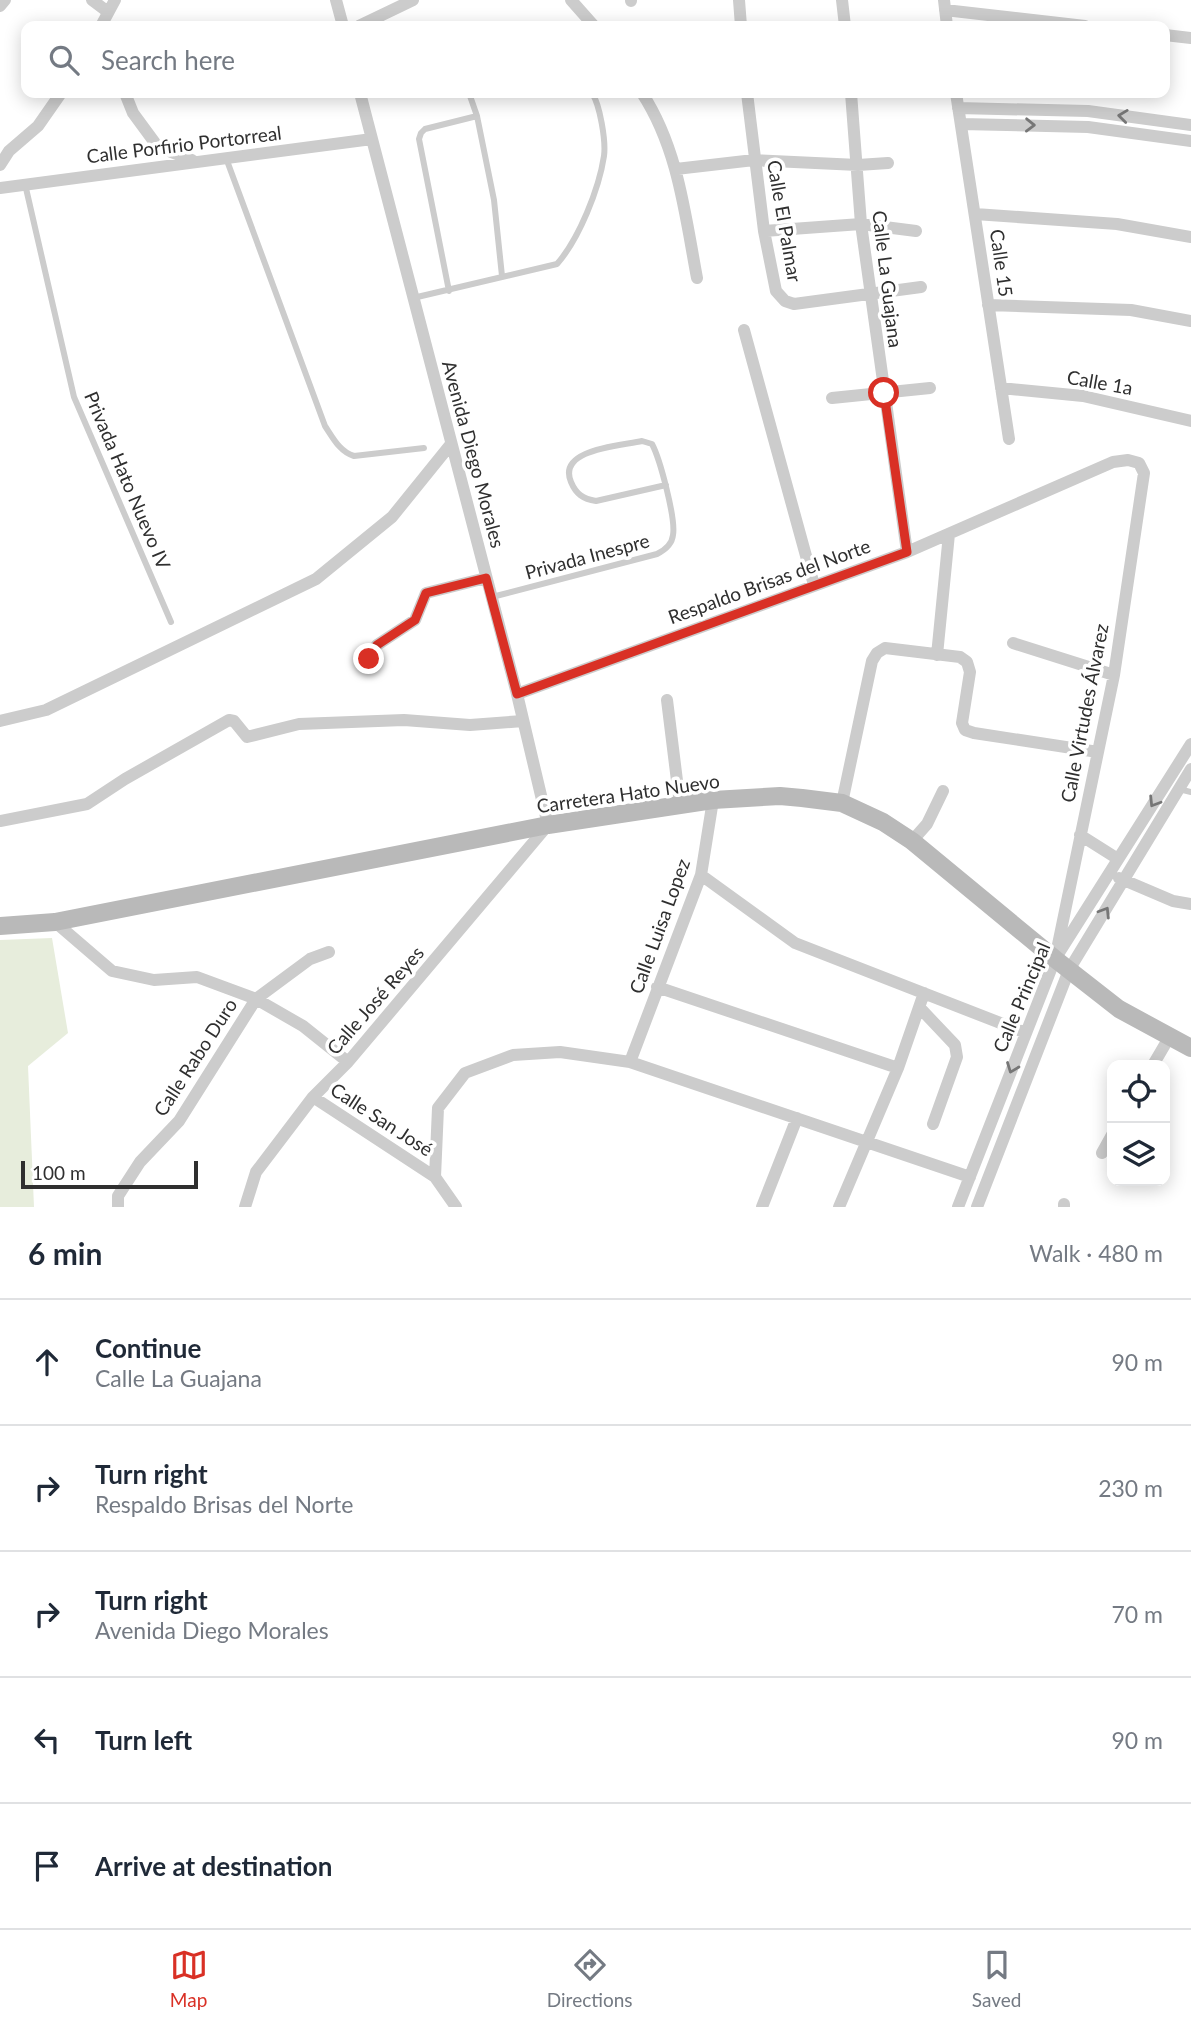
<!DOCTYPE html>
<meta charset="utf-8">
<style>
body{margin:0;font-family:Lato,sans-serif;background:#f2f2f3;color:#1f2937}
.controls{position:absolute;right:21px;bottom:21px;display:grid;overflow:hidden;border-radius:14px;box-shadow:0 4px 18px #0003}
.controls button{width:63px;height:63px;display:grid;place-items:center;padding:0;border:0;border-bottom:2px solid #e0e1e3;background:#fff;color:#1f2937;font:35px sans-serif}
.scale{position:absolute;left:21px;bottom:18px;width:177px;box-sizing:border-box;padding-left:7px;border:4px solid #2f2f2f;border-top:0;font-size:19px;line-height:24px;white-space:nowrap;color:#2f2f2f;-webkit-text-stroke:5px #fff;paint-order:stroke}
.stop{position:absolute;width:21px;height:21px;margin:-16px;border:5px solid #d93025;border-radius:50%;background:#fff}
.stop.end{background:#d93025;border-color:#fff;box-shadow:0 2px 7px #0008}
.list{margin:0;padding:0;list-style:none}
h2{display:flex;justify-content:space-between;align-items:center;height:91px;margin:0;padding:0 28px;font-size:30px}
h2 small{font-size:23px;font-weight:400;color:#747a83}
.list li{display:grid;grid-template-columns:46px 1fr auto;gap:21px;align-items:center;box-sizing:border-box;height:126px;padding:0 28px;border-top:2px solid #e0e1e3}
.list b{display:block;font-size:26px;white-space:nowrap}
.list p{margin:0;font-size:23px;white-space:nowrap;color:#747a83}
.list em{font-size:23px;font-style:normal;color:#747a83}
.icon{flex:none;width:38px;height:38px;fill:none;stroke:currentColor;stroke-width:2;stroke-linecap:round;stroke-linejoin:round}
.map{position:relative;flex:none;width:1191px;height:1207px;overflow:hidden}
.search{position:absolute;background:#fff;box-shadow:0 4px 18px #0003;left:21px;right:21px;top:21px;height:77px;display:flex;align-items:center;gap:18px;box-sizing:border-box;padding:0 24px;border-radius:14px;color:#747a83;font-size:26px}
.sheet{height:721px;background:#fff}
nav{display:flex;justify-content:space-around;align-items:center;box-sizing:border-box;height:98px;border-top:2px solid #e0e1e3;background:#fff;font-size:19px;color:#747a83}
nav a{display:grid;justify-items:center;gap:4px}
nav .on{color:#d93025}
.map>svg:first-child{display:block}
.green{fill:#e7eddc}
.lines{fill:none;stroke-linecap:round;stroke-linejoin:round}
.lane{stroke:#ccc;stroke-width:6}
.street{stroke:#ccc;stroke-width:12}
.secondary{stroke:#b9b9b9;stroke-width:18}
.oneway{stroke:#767676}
.route{stroke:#d93025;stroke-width:9}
.labels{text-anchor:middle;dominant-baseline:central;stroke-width:7;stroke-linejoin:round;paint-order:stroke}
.street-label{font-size:19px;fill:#2f2f2f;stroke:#fff}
</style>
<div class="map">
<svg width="1191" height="1207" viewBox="0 0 1191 1207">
<rect width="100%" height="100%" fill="#fff"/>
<path class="green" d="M 52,938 L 68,1033 L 28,1066 L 34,1207 L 0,1207 L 0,940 Z"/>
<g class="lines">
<path class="lane" d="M 469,93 L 477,116 L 494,200 L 502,276
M 226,158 L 325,426 C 333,438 340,452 354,456 L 424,448
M 25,184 L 74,397 L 171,622
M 449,291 L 419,139 L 421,133 L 425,129 L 477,116
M 413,298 L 557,264 C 579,239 599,189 604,156 C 606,141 600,105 592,93
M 492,597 L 657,554 C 665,550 672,545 673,535 C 676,519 660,459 652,444 L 642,441 C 620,446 557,449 571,482 C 576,494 583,499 596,501 L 666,485
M 1179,789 L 1191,792"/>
<path class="street" d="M 92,0 L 108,12
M 336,0 L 343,26
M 571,0 L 594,26
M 631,0 L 631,1
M 739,0 L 741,26
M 842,0 L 845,26
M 944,0 L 947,26
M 0,6 L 5,0
M 945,10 L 1085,26
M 101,26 L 115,0
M 359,26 L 413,0
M 1165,35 L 1191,38
M 125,93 L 133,113 L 158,147 L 192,160
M 642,93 C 678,148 685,214 697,278
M 747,93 L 764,231 L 776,291 L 785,301 L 794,304 L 921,287
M 851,93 L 861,224 L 907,552
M 956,93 L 1009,439
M 958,108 L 1088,111 L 1191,125
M 961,124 L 1088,127 L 1191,141
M 0,165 L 9,151 L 38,126 L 61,93
M 676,169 L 754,160 L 858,165 L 888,163
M 0,188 L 372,139
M 975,214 L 1117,224 L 1191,237
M 764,231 L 861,224 L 916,231
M 988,305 L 1131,310 L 1191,321
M 744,330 L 814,585
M 1001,388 L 1083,396 L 1191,421
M 832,398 L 930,388
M 1013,643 L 1114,675
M 937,655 L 949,534
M 369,659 L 377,645 L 415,620 L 426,593 L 486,578
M 517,694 L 907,552 L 1113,462 L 1128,460 L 1139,463 L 1144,473 L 1114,675 L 1055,959
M 667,700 L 680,805
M 0,721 L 46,710 L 316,579 L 392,517 L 451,444
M 842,803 L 872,661 L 877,653 L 885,648 L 960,657 L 967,662 L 970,672 L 962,723 L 965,730 L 974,733 L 1098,752
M 0,821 L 87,804 L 125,779 L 229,720 L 234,721 L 247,737 L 299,724 L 404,720 L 470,725 L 523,721
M 1080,835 L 1118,859
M 912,841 L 927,824 L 943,791
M 701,875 L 795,943 L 1026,1033
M 1119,878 L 1173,901 L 1191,904
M 55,922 L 112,971 L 154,980 L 197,977 L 256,999 L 303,1026 L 348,1062
M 657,987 L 898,1068
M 919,1007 L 955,1045 L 957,1057 L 933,1124
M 630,1062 L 701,875 L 713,800
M 1153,1065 L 1170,1036
M 313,1097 L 435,1177 L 456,1207
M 1102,1153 L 1112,1135
M 435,1177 L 438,1108 L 465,1073 L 513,1055 L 560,1052 L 630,1062 L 970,1177
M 118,1207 L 118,1196 L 140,1162 L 179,1121 L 256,999 L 310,959 L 329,952
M 245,1207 L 256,1172 L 313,1097 L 348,1062 L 548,825 L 517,694 L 360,93
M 762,1207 L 797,1118
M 839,1207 L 898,1068 L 924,993
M 958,1207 L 1055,959 L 1191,744
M 977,1207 L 1069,970 L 1191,769
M 1064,1207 L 1064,1204"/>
<path class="secondary" d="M 0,926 L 55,922 L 548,825 L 713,800 L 780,796 L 802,798 L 842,803 L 883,822 L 912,841 L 1055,959 L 1119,1009 L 1191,1048"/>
</g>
<defs><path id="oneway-chevron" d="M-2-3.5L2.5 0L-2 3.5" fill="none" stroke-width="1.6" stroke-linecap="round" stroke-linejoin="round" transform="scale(1.75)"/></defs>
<g class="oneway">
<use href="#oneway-chevron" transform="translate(1123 116) rotate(-173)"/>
<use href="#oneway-chevron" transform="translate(1030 125) rotate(1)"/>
<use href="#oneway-chevron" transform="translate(1154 802) rotate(122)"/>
<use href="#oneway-chevron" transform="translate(1105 912) rotate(-58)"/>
<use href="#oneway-chevron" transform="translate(1012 1068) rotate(111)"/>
</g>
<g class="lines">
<path class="route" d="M 369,659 L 377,645 L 415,620 L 426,593 L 486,578 L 517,694 L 907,552 L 884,393"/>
</g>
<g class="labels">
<g class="street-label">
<text transform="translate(184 144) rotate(-7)">Calle Porfirio Portorreal</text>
<text transform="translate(785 221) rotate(80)">Calle El Palmar</text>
<text transform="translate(1002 263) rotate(82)">Calle 15</text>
<text transform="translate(888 279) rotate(83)">Calle La Guajana</text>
<text transform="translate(1100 382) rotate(10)">Calle 1a</text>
<text transform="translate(474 454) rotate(75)">Avenida Diego Morales</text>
<text transform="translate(128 480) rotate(67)">Privada Hato Nuevo IV</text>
<text transform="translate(587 556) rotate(-15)">Privada Inespre</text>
<text transform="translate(769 581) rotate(-20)">Respaldo Brisas del Norte</text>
<text transform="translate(1084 713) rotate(-79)">Calle Virtudes Álvarez</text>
<text transform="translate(628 793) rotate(-8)">Carretera Hato Nuevo</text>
<text transform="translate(659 926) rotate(-70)">Calle Luisa Lopez</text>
<text transform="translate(1021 997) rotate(-67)">Calle Principal</text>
<text transform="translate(375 1000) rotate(-49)">Calle José Reyes</text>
<text transform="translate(195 1057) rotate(-57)">Calle Rabo Duro</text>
<text transform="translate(382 1119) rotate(33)">Calle San José</text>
</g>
</g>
</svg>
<div class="controls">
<button><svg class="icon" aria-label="locate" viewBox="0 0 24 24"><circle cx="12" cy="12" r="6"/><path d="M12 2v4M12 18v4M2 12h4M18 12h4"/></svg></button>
<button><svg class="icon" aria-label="layers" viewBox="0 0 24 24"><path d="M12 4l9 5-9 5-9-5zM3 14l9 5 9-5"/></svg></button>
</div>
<div class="scale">100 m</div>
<div class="stop" style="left:884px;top:393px"></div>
<div class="stop end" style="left:369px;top:659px"></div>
<div class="search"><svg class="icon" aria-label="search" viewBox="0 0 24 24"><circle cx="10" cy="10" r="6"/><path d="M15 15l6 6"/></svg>Search here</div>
</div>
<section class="sheet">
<h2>6 min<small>Walk · 480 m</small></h2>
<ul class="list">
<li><svg class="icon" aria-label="ahead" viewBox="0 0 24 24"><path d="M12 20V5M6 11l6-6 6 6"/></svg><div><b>Continue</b><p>Calle La Guajana</p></div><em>90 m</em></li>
<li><svg class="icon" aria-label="right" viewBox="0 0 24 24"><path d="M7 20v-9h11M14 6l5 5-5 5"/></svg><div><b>Turn right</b><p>Respaldo Brisas del Norte</p></div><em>230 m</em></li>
<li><svg class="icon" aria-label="right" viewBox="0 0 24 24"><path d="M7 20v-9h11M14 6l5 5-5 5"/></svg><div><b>Turn right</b><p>Avenida Diego Morales</p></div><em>70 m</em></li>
<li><svg class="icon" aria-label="left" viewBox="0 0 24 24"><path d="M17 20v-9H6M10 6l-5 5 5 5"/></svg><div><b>Turn left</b></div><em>90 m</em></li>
<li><svg class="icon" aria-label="arrive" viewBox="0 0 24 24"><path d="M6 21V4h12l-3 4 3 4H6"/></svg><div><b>Arrive at destination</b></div></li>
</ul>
</section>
<nav>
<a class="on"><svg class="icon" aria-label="map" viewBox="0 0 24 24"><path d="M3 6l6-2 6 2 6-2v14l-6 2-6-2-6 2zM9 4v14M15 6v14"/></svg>Map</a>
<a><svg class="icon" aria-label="directions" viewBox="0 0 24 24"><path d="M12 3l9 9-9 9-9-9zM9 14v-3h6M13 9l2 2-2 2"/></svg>Directions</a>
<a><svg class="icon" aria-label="saved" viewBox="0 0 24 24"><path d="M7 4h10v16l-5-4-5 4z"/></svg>Saved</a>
</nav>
